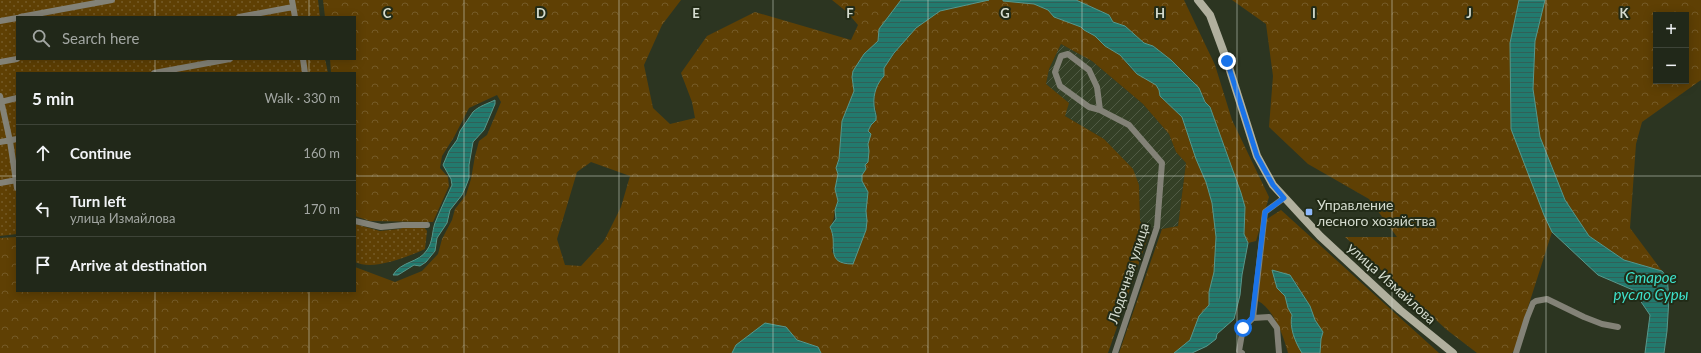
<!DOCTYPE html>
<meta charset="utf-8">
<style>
body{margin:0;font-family:Lato,sans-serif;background:#293022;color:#f1f3f6}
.controls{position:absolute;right:12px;top:12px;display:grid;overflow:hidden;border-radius:0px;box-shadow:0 2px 10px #0003}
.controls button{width:36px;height:36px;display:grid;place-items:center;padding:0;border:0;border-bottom:1px solid #3e4438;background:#212819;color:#f1f3f6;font:20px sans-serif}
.stop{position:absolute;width:12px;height:12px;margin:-9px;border:3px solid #1a73e8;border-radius:50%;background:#fff}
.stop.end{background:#1a73e8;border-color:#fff;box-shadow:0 1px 4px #0008}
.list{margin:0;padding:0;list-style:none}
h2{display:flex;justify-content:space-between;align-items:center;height:52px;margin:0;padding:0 16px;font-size:17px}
h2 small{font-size:13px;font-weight:400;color:#a2a6a2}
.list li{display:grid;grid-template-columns:26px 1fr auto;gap:12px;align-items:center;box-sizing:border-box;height:56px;padding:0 16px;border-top:1px solid #3e4438}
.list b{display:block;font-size:15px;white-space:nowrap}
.list p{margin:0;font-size:13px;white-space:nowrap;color:#a2a6a2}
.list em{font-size:13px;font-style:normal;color:#a2a6a2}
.icon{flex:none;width:22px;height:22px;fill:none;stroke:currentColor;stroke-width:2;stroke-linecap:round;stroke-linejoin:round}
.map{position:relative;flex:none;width:1701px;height:353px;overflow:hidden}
.search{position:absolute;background:#212819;box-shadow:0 2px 10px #0003;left:16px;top:16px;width:340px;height:44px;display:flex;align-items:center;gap:10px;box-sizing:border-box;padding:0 14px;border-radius:0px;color:#a2a6a2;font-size:15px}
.panel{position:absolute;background:#212819;box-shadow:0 2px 10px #0003;left:16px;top:72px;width:340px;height:220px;border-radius:0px}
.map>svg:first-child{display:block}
.industrial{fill:url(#industrial-furrows)}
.grass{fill:url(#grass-dots)}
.forest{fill:url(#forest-crowns);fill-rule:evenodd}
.water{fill:url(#water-rules);stroke:#58978b}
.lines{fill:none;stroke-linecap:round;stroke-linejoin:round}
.minor{stroke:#838277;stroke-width:6}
.secondary{stroke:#b1b09e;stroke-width:8}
.route{stroke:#1a73e8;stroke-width:5}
.grid{fill:none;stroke:#d5dccf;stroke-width:1;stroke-opacity:0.55}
.poi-dot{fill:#8eb9fd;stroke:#222b17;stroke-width:1.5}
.labels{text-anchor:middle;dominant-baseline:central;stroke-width:4;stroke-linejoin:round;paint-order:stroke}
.poi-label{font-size:14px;fill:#d5dccf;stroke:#222b17;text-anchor:start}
.street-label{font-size:14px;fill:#d5dccf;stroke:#222b17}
.water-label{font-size:15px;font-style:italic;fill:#3de0ca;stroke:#222b17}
.grid-label{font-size:13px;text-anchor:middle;font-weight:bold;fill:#d5dccf;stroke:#222b17;stroke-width:4;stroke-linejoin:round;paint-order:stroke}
</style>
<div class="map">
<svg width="1701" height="353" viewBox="0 0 1701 353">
<defs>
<pattern id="industrial-furrows" width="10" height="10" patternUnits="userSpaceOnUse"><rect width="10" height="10" fill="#344026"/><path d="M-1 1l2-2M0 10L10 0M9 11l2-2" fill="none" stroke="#505b44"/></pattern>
<pattern id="grass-dots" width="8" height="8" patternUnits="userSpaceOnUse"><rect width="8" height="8" fill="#5f4004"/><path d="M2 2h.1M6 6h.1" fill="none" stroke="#755b28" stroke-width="1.8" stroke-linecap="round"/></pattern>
<pattern id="forest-crowns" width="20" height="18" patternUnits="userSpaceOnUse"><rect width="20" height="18" fill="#5f4004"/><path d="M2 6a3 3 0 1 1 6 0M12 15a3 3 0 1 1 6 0" fill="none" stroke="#755b28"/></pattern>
<pattern id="water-rules" width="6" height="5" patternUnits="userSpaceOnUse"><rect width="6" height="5" fill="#227a6e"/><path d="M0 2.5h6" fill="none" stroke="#306158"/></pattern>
</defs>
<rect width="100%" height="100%" fill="#2c3521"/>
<path class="industrial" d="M 1061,44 L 1092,61 L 1143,104 L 1169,134 L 1176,152 L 1186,163 L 1178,226 L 1162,229 L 1151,227 L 1140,221 L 1139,185 L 1104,139 L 1065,116 L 1046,84 L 1049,69 Z"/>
<path class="grass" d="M 0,0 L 318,0 L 320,17 L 17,17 L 17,59 L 325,59 L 328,73 L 17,73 L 17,234 L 0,236 Z
M 355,224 L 380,231 L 399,229 L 409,226 L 424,227 L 427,231 L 425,249 C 407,257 373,271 355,262 Z"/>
<path class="forest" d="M 323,0 L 681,0 L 662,25 L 644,65 L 653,108 L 670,124 L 695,118 L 692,102 L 681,73 L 707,36 L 755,12 L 851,40 L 858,25 L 847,12 L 832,0 L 901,0 L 879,35 L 878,41 L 864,54 L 853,71 L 854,91 L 842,121 L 839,159 L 836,168 L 838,174 L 835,189 L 838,201 C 832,212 837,216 830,227 L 834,239 L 832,252 L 845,264 L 852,264 L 866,230 L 867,221 L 866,211 L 868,192 L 862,181 L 862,175 L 866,169 L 865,165 L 868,161 C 869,155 868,150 868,144 C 868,139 869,137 868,131 L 877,115 C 872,102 874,85 884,76 L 884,68 L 905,39 L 916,28 L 940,11 L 989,0 L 1003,0 L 1004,1 L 1034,4 L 1048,10 L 1054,17 L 1081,27 L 1088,33 L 1095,36 L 1105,46 L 1120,55 L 1132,70 L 1156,85 L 1159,90 L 1160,96 L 1182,117 L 1196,159 L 1206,182 L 1212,203 L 1216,237 L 1214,272 L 1209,305 L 1204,310 L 1190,340 L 1174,353 L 1119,353 L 1162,229 L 1178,226 L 1186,163 L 1176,152 L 1169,134 L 1143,104 L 1092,61 L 1061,44 L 1049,69 L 1046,84 L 1069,103 L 1065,116 L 1104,139 L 1133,169 L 1139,185 L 1140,221 L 1149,234 L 1108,353 L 821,353 L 818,347 L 797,340 L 786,327 L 736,345 L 732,353 L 0,353 L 0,238 L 17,237 L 17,291 L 355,291 L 355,267 L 395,282 L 422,271 L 438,254 L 442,239 L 452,220 L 455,209 L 466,195 L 471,179 L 475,156 L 479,141 L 487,135 L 501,102 L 497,95 L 469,108 L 454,137 L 442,156 L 440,168 L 448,177 L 449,186 L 433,222 L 370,221 L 355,216 L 355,73 L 331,73 L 330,59 L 355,59 L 355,17 L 325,17 ZM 591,162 L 630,176 L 621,207 L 604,241 L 581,266 L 565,265 L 557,239 L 577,172 Z
M 1076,0 L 1184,0 L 1215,65 L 1232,120 L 1269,197 L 1256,241 L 1248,243 L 1244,234 L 1245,207 L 1241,193 L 1210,107 L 1205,102 L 1203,95 L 1193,81 L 1171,60 L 1153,46 L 1144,43 L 1125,26 L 1113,22 L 1109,15 Z
M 1232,0 L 1519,0 L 1510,43 L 1544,215 L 1552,232 L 1514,351 L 1512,353 L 1477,353 L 1447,330 L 1345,237 L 1397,237 L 1369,199 L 1308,164 L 1269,127 L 1273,76 L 1266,24 Z
M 1545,0 L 1701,0 L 1701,80 L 1642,122 L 1636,144 L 1630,228 L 1662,271 L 1624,260 L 1589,236 L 1565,200 L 1540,137 L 1533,89 L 1535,41 ZM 1656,15 L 1686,15 L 1686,81 L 1656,81 Z
M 1281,210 L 1439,353 L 1320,353 L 1321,339 L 1323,332 L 1314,320 L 1310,306 L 1294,280 L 1273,277 L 1277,288 L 1285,296 L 1288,308 L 1292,315 L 1291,327 L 1302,353 L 1288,353 C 1284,337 1273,308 1258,301 L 1267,219 Z"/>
<path class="water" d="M 901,0 L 989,0 L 940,11 L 916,28 L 894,53 L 884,68 L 884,76 C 877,83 873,94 874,105 C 874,111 877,114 876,120 L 871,125 L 868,131 L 871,134 L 868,144 L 869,151 L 868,162 L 865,165 L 866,169 L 862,175 L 862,181 L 868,192 L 866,211 L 867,221 L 866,230 L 853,264 C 823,264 839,244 830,227 L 836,219 L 835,210 L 838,201 L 835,189 L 838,174 L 836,168 L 839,159 L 842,121 L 854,91 L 852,77 L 853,71 L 864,54 L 878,41 L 879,29 Z
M 1003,0 L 1076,0 L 1109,15 L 1113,22 L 1125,26 L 1144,43 L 1153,46 L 1171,60 L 1199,88 L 1205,102 L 1210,107 L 1241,193 L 1245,207 L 1244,234 L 1248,243 L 1242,275 L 1240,295 L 1234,319 L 1217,334 L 1216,339 L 1207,346 L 1192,353 L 1174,353 L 1190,340 L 1199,316 L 1209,305 L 1209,292 L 1214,272 L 1216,237 L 1212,203 L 1206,182 L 1196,159 L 1182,117 L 1160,96 L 1159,90 L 1156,85 L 1137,74 L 1120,55 L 1105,46 L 1095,36 L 1084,30 L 1081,27 L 1054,17 L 1048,10 L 1034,4 L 1003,1 Z
M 1519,0 L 1545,0 L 1535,41 L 1533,89 L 1540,137 L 1565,200 L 1589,236 L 1624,260 L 1662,271 L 1667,277 L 1669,298 L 1667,331 L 1664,353 L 1645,353 L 1650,315 L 1633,290 L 1598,275 L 1552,232 L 1544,215 L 1511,129 L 1510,43 Z
M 495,100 L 495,104 L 484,130 L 473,142 L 469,165 L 469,178 L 466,186 L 462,195 L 450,210 L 447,223 L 437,238 L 435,251 L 426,262 L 420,266 L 414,265 L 398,275 L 393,275 C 401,261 419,263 427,250 C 433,242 432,231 435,223 C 440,210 446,198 452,185 L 451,179 L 443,165 L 449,151 L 457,140 L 460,131 L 473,112 C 479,106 487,104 495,100 Z
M 1272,270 L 1290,275 L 1310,306 L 1315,320 L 1323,332 L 1321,339 L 1320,353 L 1302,353 C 1295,342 1289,327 1292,315 L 1288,308 L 1285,296 L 1277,288 Z
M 765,323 L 786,327 L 797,340 L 818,347 L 821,353 L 732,353 L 736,345 Z"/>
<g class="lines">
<path class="minor" d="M 292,0 L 295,17
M 20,17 L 112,0
M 239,17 L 293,7
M 0,21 L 17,18
M 303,59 L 305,73
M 0,62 L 17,59
M 154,73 L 230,59
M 0,96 L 10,141 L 17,188
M 0,102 L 17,98
M 1100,110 L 1097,87 L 1089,70 L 1068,54 L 1061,56 L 1055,72 L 1060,86 L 1089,107 L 1100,110 L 1129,125 L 1162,163 L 1157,227 L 1115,353
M 0,142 L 17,139
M 0,183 L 17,180
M 355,221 L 381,227 L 403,225 L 427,225
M 1253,318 L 1269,317 L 1277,328 L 1279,353
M 1242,353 L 1239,351 L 1243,328 L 1253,318 L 1265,212 L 1284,198
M 1516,353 L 1527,318 L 1533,303 L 1536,301 L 1547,299 L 1584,317 L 1602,324 L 1618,327"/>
<path class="secondary" d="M 1198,0 L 1210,15 L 1227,61 L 1257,156 L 1273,185 L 1320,236 L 1400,310 L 1453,353"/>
</g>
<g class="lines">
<path class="route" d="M 1227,61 L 1257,156 L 1273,185 L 1284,198 L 1265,212 L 1252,318 L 1243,328"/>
</g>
<path class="grid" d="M 155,0 L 155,17M 309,0 L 309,17M 464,0 L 464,353M 619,0 L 619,353M 773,0 L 773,353M 928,0 L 928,353M 1082,0 L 1082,353M 1237,0 L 1237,353M 1392,0 L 1392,353M 1546,0 L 1546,353M 155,59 L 155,73M 309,59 L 309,73M 0,176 L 17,176M 355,176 L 1701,176M 155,291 L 155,353M 309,291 L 309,353"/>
<rect class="poi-dot" x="1305" y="208" width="8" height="8" rx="2"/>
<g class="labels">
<g class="poi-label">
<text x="1317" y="204">Управление<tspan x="1317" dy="16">лесного хозяйства</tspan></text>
</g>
<g class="street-label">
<text transform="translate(1128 273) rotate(-72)">Лодочная улица</text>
<text transform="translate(1392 283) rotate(42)">улица Измайлова</text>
</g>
<g class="water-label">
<text x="1651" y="277">Старое<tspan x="1651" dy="17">русло Суры</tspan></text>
</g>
</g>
<g class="grid-label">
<text x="387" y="18">C</text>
<text x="541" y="18">D</text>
<text x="696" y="18">E</text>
<text x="850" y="18">F</text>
<text x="1005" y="18">G</text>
<text x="1160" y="18">H</text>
<text x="1314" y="18">I</text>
<text x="1469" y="18">J</text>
<text x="1624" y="18">K</text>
</g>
</svg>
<div class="controls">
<button>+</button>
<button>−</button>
</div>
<div class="stop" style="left:1243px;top:328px"></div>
<div class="stop end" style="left:1227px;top:61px"></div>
<div class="search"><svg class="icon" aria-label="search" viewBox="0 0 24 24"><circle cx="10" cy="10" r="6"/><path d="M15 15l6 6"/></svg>Search here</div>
<section class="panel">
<h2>5 min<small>Walk · 330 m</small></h2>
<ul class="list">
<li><svg class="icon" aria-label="ahead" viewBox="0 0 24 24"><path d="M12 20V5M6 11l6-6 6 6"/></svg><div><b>Continue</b></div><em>160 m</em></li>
<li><svg class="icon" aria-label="left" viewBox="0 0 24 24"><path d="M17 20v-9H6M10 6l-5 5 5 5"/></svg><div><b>Turn left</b><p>улица Измайлова</p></div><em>170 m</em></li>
<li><svg class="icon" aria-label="arrive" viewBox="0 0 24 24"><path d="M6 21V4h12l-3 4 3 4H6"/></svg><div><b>Arrive at destination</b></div></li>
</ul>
</section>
</div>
